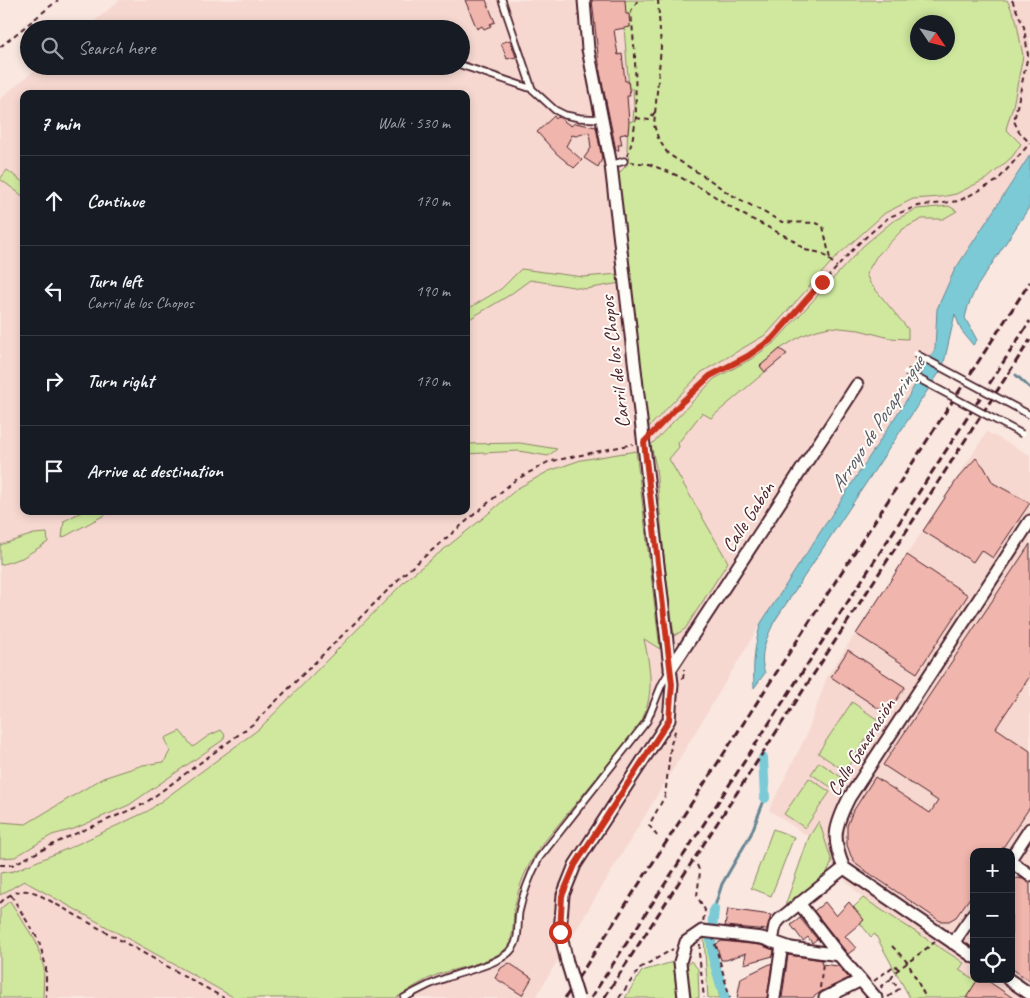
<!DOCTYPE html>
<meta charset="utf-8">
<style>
body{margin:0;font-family:Caveat,sans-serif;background:#20242c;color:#f1f3f6}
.controls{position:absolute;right:15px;bottom:15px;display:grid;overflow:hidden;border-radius:10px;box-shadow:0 2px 8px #0003}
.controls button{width:45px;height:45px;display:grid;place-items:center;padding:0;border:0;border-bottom:1px solid #363941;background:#171b24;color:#f1f3f6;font:25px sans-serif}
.compass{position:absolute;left:910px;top:15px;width:45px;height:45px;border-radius:50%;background:#171b24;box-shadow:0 2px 8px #0003;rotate:125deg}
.stop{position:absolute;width:15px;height:15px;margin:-11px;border:4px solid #c8321e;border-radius:50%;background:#fff}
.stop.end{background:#c8321e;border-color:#fff;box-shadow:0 1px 5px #0008}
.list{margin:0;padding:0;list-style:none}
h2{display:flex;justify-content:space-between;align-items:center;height:65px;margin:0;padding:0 20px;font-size:21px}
h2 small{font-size:16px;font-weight:400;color:#9ea1a6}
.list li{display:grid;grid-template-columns:32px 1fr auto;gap:15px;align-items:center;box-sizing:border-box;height:90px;padding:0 20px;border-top:1px solid #363941}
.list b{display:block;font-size:19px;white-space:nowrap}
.list p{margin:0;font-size:16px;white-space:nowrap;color:#9ea1a6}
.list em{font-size:16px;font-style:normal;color:#9ea1a6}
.icon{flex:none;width:28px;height:28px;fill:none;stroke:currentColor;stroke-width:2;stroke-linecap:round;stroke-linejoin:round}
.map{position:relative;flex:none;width:1030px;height:998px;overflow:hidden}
.search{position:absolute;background:#171b24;box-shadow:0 2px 8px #0003;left:20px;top:20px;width:450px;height:55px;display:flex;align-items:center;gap:12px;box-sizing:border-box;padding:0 18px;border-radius:28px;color:#9ea1a6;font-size:19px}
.panel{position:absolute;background:#171b24;box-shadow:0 2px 8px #0003;left:20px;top:90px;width:450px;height:425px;border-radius:10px}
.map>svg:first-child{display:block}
.built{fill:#f6d8d0;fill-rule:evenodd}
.green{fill:#cfe89e;stroke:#8c8464;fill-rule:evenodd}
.water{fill:#7bcad6;stroke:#678692}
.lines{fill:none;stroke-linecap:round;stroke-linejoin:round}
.stream{stroke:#678692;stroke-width:3}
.canal{stroke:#7bcad6;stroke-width:10}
.building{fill:#f0b5ac;stroke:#4a1f2b}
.lane-casing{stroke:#4a1f2b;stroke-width:9}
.street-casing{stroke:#4a1f2b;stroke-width:15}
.path{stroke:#4a1f2b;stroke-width:2;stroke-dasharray:5 4;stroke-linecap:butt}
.lane{stroke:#fdfcf7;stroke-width:5.5}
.street{stroke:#fdfcf7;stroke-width:11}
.rail{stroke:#4a1f2b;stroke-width:3;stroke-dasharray:8 4;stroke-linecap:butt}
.lane-bridge-casing{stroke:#4a1f2b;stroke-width:9;stroke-linecap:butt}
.street-bridge-casing{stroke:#4a1f2b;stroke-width:15;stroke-linecap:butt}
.lane-bridge{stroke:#fdfcf7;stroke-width:5.5}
.street-bridge{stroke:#fdfcf7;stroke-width:11}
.route{stroke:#c8321e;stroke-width:6}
.labels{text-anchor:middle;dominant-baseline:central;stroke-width:4;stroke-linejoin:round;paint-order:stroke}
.street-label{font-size:20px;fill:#4a1f2b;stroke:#fdfcf7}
.water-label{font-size:21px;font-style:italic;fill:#5b5b67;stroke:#fdfcf7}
</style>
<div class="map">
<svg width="1030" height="998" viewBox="0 0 1030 998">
<rect width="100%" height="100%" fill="#f9e7e0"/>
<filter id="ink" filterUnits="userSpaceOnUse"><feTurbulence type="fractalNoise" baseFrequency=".02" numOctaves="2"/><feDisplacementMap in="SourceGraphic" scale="10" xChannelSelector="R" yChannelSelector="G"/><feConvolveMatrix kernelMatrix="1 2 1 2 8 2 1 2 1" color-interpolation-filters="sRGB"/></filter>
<g filter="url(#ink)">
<path class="built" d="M 120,0 L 1030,0 L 1030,155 L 954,271 L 937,309 L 935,349 L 907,399 L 761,623 L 535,998 L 0,998 L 0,99 L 40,66 L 461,66 L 461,29 L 85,29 ZM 918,22 L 948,22 L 948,52 L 918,52 ZM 24,94 L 466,94 L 466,511 L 24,511 Z
M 987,432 L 1030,455 L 1030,998 L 966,998 L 976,982 L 959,970 L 964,963 L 863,898 L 840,875 L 834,870 L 819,822 L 809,837 L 769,810 L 806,736 L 827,677 ZM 974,852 L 1011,852 L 1011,979 L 974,979 Z"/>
<path class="green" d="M 625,0 L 1007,0 L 1016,19 L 1023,56 L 1013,106 L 1006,129 L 1021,144 L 1012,157 L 988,178 L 956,194 L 941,197 L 913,199 L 885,213 L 836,257 L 767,334 L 702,372 L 648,428 L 616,176 L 627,165 L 629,156 L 627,151 L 628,122 L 633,121 L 634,106 L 633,89 L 629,89 L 624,27 L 630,27 L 629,14 L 621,15 ZM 918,22 L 948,22 L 948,52 L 918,52 Z
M 7,170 L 24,183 L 24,197 L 0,179 Z
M 949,206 L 957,211 L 943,219 L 922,219 L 903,229 L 876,257 L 866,274 L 870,283 L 908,329 L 908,339 L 890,338 L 859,330 L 830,327 L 817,330 L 801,336 L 780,349 L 760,366 L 765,372 L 711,418 L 702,413 L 678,443 L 679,447 L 669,459 L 728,562 L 685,629 L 674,636 L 664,558 L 656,467 L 651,445 L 714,379 L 751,359 L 775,342 L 863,246 L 893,221 L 917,209 Z
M 521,269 L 583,277 L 619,274 L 620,283 L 586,289 L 530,280 L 508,296 L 466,321 L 466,310 L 501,289 Z
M 520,443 L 557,449 L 548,456 L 519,451 L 466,454 L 466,444 Z
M 636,451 L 660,649 L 644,639 C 651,671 655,696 639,726 L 540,847 C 526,868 519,884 514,910 C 513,921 514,934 509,944 C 500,961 457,968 439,974 C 424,980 410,989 396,998 L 235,998 L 24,881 L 0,895 L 0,873 L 14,871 L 69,848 L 148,811 L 259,729 L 409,577 L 482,519 L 518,488 L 549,471 L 581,460 Z
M 83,511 L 112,511 L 62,538 L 64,521 Z
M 47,533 L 48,542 L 22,558 L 0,565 L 0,545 L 34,534 Z
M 852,702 L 878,720 L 845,771 L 818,753 Z
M 221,730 L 225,735 L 223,740 L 129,805 L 74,829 L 52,835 L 15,857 L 0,858 L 0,822 L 26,824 L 103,778 L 143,765 L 164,762 L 170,751 L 165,738 L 180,731 L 193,747 L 208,736 Z
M 819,762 L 841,777 L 834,789 L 811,774 Z
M 809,778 L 830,792 L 805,828 L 784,814 Z
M 819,821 L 832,862 L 825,877 L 784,909 L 809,837 Z
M 773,829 L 794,837 L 771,896 L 751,888 Z
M 863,898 L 964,963 L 959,970 L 977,981 L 966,998 L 910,998 L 875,934 L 871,937 L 860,923 L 864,920 L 853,908 Z
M 10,901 L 36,942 L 44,968 L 43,998 L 0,998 L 0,909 Z
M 704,937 L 708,937 L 710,961 L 720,998 L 708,998 Z
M 691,961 L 698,969 L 699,998 L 688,998 L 686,967 Z
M 673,962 L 678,998 L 625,998 L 642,971 Z"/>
<path class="water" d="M 1030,155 L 1030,206 L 976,288 L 968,306 L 965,318 L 977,340 L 973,345 L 961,330 L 955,314 L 943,367 L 774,622 C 767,638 758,654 765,673 L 754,688 C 753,665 754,645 761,623 L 907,399 L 935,349 L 937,309 L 954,271 Z"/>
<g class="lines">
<path class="stream" d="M 1016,375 L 1030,388
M 714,909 L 722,884 L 751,834 L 765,798"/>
<path class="canal" d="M 763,758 L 765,798
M 714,909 L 711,940 L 713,958 L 725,998"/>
</g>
<path class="building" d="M 465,0 L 486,0 L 495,22 L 490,24 L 491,26 L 484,29 L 482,26 L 477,29 Z
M 592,0 L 625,0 L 626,14 L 629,14 L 630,27 L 614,30 L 618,55 L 622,54 L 625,81 L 628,81 L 630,96 L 627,96 L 629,122 L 628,133 L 620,135 L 622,145 L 618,145 L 619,150 L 616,150 L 600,72 Z
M 510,40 L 516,57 L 507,59 L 501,43 Z
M 554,116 L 556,119 L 558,117 L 571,126 L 575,123 L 596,127 L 602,159 L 598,167 L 584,158 L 591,148 L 589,132 L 576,136 L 572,135 L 566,146 L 582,160 L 574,168 L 557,154 L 537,132 Z
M 780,349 L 787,354 L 765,372 L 760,366 Z
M 976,458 L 984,467 L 993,483 L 1030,503 L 993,558 L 981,550 L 973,562 L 923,531 L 958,478 Z
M 1030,544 L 1030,676 L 996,728 L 1030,751 L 1030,807 L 1000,852 L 974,852 L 974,892 L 956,917 L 949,921 L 940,921 L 857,865 L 851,856 L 847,845 L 847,826 L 852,813 L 875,777 L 930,813 L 938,801 L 883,765 Z
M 907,555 L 968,595 L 917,673 L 856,634 Z
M 848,650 L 905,687 L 887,714 L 831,677 Z
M 1017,878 L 1023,879 L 1030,884 L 1030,981 L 1011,968 L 1011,880 Z
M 825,902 L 836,916 L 849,902 L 864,920 L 845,936 L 856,948 L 848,954 L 814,911 Z
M 728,909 L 771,915 L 767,930 L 725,926 Z
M 800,918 L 817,939 L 812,943 L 808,937 L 803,941 L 791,925 Z
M 722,941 L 760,945 L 774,950 L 773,956 L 744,964 L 746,953 L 726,960 L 721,960 L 716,944 Z
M 788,955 L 822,960 L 821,964 L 838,966 L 849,978 L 822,991 L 812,998 L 782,998 Z
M 509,963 L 532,978 L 522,995 L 495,978 L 501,968 Z
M 772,963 L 767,998 L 737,998 L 741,978 Z
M 978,979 L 985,979 L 1013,998 L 966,998 Z"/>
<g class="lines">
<defs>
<path id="lane" d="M 502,0 L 532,89
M 461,65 L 532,89 L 555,110 L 565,115 L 580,118 L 601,119
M 611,165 L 624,161
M 404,998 C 418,990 431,983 446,978 C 464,971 501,964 512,949 C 520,939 517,924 519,912 C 523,893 530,876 539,858 L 647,721 L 662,684 L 669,672"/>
<path id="street" d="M 670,670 L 857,385
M 1011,858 L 1030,829
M 1011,862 L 1030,875
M 799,903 L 839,955
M 772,942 L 775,925 L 780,919 L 844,868
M 953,943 L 974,913
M 974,957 L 844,868 C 831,838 835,826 849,798 L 1030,521
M 567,962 L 560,932 L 563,895 L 575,865 L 669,720 L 672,684 L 611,165 L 588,49 L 584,0
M 1008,979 L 1030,994
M 684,998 L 680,962 L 686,942 L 702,931 L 762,938 L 791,948 L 839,955 L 876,998
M 774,998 L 782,945
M 825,998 L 861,980"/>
</defs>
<use href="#lane" class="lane-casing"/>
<use href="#street" class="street-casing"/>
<path class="path" d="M 658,0 L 661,47 L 654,125 L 658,138 L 668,154 L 710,180 L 728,193 L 782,222 L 816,223 L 823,226 L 830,259
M 1012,0 L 1024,27 L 1028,55 L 1014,121 L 1019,132 L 1030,143
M 0,47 L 58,0
M 636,118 L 649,120 L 655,112
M 627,156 L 632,142 L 636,118 L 635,56 L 631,11 L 638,0
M 630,162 L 649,164 L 676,175 L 708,192 L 740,213 L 793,240 L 805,250 L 822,253 L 837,267
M 653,432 L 710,376 L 748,356 L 772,339 L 859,243 L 889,217 L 918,206 L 959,201 L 997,181 L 1030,143
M 683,679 L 684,669
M 657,836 L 649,825 L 665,796 L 671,744 L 676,728
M 0,865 L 12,865 L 68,837 L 144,804 L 253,724 L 405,573 L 514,481 L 548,462 L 633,444
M 697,865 L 700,872 L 697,896 L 705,910 L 703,922
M 11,895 L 39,941 L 46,967 L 46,998
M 0,903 C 11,892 22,888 36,893 L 224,998
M 700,944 L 699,953 L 704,998
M 715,944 L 730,998
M 892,946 L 908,963 L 926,998
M 891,979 L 895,972 L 935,942
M 874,981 L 895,965 L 899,970
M 820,988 L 823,963
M 882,988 L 881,986 L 891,979 L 899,989 L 888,997
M 619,998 L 640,968 L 673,949"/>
<use href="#lane" class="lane"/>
<use href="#street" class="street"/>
<path class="rail" d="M 565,998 L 1030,282
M 591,998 L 1030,321
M 604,998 L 1030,340"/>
<defs>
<path id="lane-bridge" d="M 916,354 L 1030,415
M 906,372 L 1022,434"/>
<path id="street-bridge" d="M 567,962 L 578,998"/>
</defs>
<use href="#lane-bridge" class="lane-bridge-casing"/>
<use href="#street-bridge" class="street-bridge-casing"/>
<use href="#lane-bridge" class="lane-bridge"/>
<use href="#street-bridge" class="street-bridge"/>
</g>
</g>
<g class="lines" filter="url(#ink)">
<path class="route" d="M 560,932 L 562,896 L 575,865 L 669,720 L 672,684 L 644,442 L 682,402 L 710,376 L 748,356 L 772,339 L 822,282"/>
</g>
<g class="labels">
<g class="street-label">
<text transform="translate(615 362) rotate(-97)">Carril de los Chopos</text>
<text transform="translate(748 517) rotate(-57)">Calle Gabón</text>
<text transform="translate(861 747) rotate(-58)">Calle Generación</text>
</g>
<g class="water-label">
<text transform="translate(877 424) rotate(-57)">Arroyo de Pocapringue</text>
</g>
</g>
</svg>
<div class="controls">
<button>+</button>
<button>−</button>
<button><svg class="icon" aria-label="locate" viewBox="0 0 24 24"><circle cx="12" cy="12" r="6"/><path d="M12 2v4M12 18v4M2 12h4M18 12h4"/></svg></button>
</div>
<svg class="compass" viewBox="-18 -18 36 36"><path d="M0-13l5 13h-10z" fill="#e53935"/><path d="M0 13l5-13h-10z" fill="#9ea1a6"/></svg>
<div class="stop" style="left:560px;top:932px"></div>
<div class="stop end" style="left:822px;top:282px"></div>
<div class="search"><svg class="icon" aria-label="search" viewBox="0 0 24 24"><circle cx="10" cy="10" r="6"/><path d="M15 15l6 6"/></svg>Search here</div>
<section class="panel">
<h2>7 min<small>Walk · 530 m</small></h2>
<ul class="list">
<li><svg class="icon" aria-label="ahead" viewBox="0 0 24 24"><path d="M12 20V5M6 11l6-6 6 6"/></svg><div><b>Continue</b></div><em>170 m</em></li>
<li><svg class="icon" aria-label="left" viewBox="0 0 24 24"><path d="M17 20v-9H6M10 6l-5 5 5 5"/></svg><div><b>Turn left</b><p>Carril de los Chopos</p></div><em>190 m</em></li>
<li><svg class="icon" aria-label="right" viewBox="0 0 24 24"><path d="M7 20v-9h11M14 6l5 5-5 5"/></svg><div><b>Turn right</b></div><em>170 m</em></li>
<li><svg class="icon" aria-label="arrive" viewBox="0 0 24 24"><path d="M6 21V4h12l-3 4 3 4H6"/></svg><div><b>Arrive at destination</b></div></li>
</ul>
</section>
</div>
